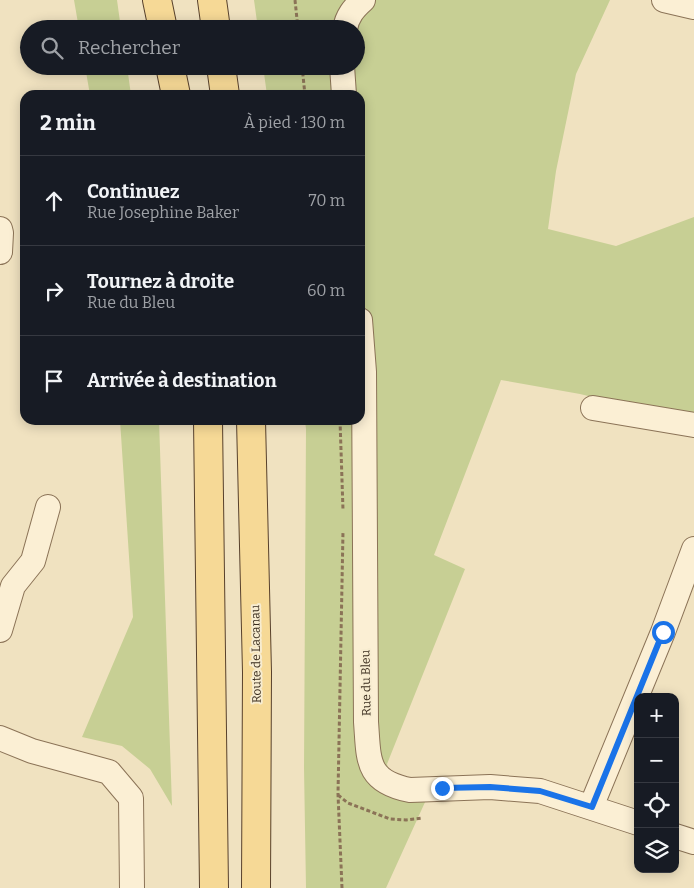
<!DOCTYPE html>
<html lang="fr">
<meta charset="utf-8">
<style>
body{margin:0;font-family:Bitter,serif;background:#20242c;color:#f1f3f6}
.controls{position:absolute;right:15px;bottom:15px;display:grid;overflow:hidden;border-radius:10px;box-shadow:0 2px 12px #0003}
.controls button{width:45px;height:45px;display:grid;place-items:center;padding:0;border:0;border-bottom:1px solid #363941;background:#171b24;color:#f1f3f6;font:25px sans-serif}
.stop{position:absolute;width:15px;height:15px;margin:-11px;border:4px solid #1a73e8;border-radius:50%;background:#fff}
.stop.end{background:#1a73e8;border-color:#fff;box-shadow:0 1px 5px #0008}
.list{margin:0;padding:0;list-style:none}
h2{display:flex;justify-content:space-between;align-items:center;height:65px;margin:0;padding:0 20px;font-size:21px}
h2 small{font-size:16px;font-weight:400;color:#9ea1a6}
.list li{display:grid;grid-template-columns:32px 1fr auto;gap:15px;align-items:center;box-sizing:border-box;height:90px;padding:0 20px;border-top:1px solid #363941}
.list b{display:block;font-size:19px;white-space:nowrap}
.list p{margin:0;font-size:16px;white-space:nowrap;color:#9ea1a6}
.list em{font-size:16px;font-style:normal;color:#9ea1a6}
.icon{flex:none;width:28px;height:28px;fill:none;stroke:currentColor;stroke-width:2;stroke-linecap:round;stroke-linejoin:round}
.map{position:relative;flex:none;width:694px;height:888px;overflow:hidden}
.search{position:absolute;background:#171b24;box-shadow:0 2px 12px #0003;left:20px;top:20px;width:345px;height:55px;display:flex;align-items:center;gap:12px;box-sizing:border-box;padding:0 18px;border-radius:28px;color:#9ea1a6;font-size:19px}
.panel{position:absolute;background:#171b24;box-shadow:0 2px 12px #0003;left:20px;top:90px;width:345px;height:335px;border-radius:15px}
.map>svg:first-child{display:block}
.green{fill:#c7cf94}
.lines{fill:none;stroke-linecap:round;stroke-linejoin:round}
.minor-casing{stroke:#8b7357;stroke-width:26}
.major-casing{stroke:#58412c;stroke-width:30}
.path{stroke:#8b7357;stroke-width:3;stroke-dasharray:4 2.5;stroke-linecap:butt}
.minor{stroke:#fbefd4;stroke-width:24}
.major{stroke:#f6d996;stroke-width:28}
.route{stroke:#1a73e8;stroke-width:6}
.labels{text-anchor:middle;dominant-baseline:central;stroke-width:4;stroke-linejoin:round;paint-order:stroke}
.street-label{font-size:12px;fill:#392b1c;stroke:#f7ecd0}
</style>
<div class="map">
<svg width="694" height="888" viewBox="0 0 694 888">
<rect width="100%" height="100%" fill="#f0e2c0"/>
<path class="green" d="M 74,0 L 117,0 L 121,29 L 79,29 Z
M 254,0 L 610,0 L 576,74 L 556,171 L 548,229 L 616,246 L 694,217 L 694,415 L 605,400 L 580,394 L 501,380 L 434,555 L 465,569 L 387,764 L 396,797 L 426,800 L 386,888 L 306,888 L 304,768 L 306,429 L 305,420 L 360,420 L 360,95 L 267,95 L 263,66 L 356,66 L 356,29 L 258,29 Z
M 85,66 L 127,66 L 131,95 L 90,95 Z
M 120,420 L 159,420 L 172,806 L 150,769 L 122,746 L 82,737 L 133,617 Z"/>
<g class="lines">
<defs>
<path id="minor" d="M 664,0 L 694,7
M 345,29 C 347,16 354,8 363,0
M 342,66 L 344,95
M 0,229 L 1,233 L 0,252
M 360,320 L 364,372 L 366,722 C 369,759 365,781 410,790 L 490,787 L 540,791 L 638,823
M 593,408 L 694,425
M 0,630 L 13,586 L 33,561 L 48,507
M 0,738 L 32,751 L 109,772 L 131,798 L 132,888
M 591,807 L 663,632 L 694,549
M 675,836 L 694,842"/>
<path id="major" d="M 157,0 L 163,29
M 212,0 L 216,29
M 170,66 L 176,95
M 221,66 L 225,95
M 208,420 L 214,888
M 251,420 L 257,672 L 256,888"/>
</defs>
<use href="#minor" class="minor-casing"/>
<use href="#major" class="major-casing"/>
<path class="path" d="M 295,0 L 298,29
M 302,66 L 305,95
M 340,420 L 343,510
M 338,795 L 348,803 L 390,819 L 406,820 L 423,818
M 342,888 L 338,794 L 343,531"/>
<use href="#minor" class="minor"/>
<use href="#major" class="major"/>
</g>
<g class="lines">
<path class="route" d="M 442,788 L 490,787 L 540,791 L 592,807 L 663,632"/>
</g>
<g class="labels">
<g class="street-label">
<text transform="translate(256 654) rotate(-91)">Route de Lacanau</text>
<text transform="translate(366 683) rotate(-91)">Rue du Bleu</text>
</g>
</g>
</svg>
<div class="controls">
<button>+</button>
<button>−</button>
<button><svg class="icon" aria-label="locate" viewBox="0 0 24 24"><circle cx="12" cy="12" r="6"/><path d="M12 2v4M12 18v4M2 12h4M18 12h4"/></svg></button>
<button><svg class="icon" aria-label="layers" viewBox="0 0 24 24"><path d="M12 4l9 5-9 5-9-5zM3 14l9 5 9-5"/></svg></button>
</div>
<div class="stop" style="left:663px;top:632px"></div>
<div class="stop end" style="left:442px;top:788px"></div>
<div class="search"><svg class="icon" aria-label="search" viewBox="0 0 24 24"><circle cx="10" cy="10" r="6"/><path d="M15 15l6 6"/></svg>Rechercher</div>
<section class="panel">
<h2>2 min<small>À pied · 130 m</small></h2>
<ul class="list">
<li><svg class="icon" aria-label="ahead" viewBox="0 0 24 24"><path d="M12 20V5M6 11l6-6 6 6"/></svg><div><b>Continuez</b><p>Rue Josephine Baker</p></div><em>70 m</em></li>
<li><svg class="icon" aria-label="right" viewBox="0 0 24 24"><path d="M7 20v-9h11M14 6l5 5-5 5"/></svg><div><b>Tournez à droite</b><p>Rue du Bleu</p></div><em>60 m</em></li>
<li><svg class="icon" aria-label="arrive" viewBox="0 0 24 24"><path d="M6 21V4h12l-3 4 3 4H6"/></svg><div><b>Arrivée à destination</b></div></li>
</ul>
</section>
</div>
